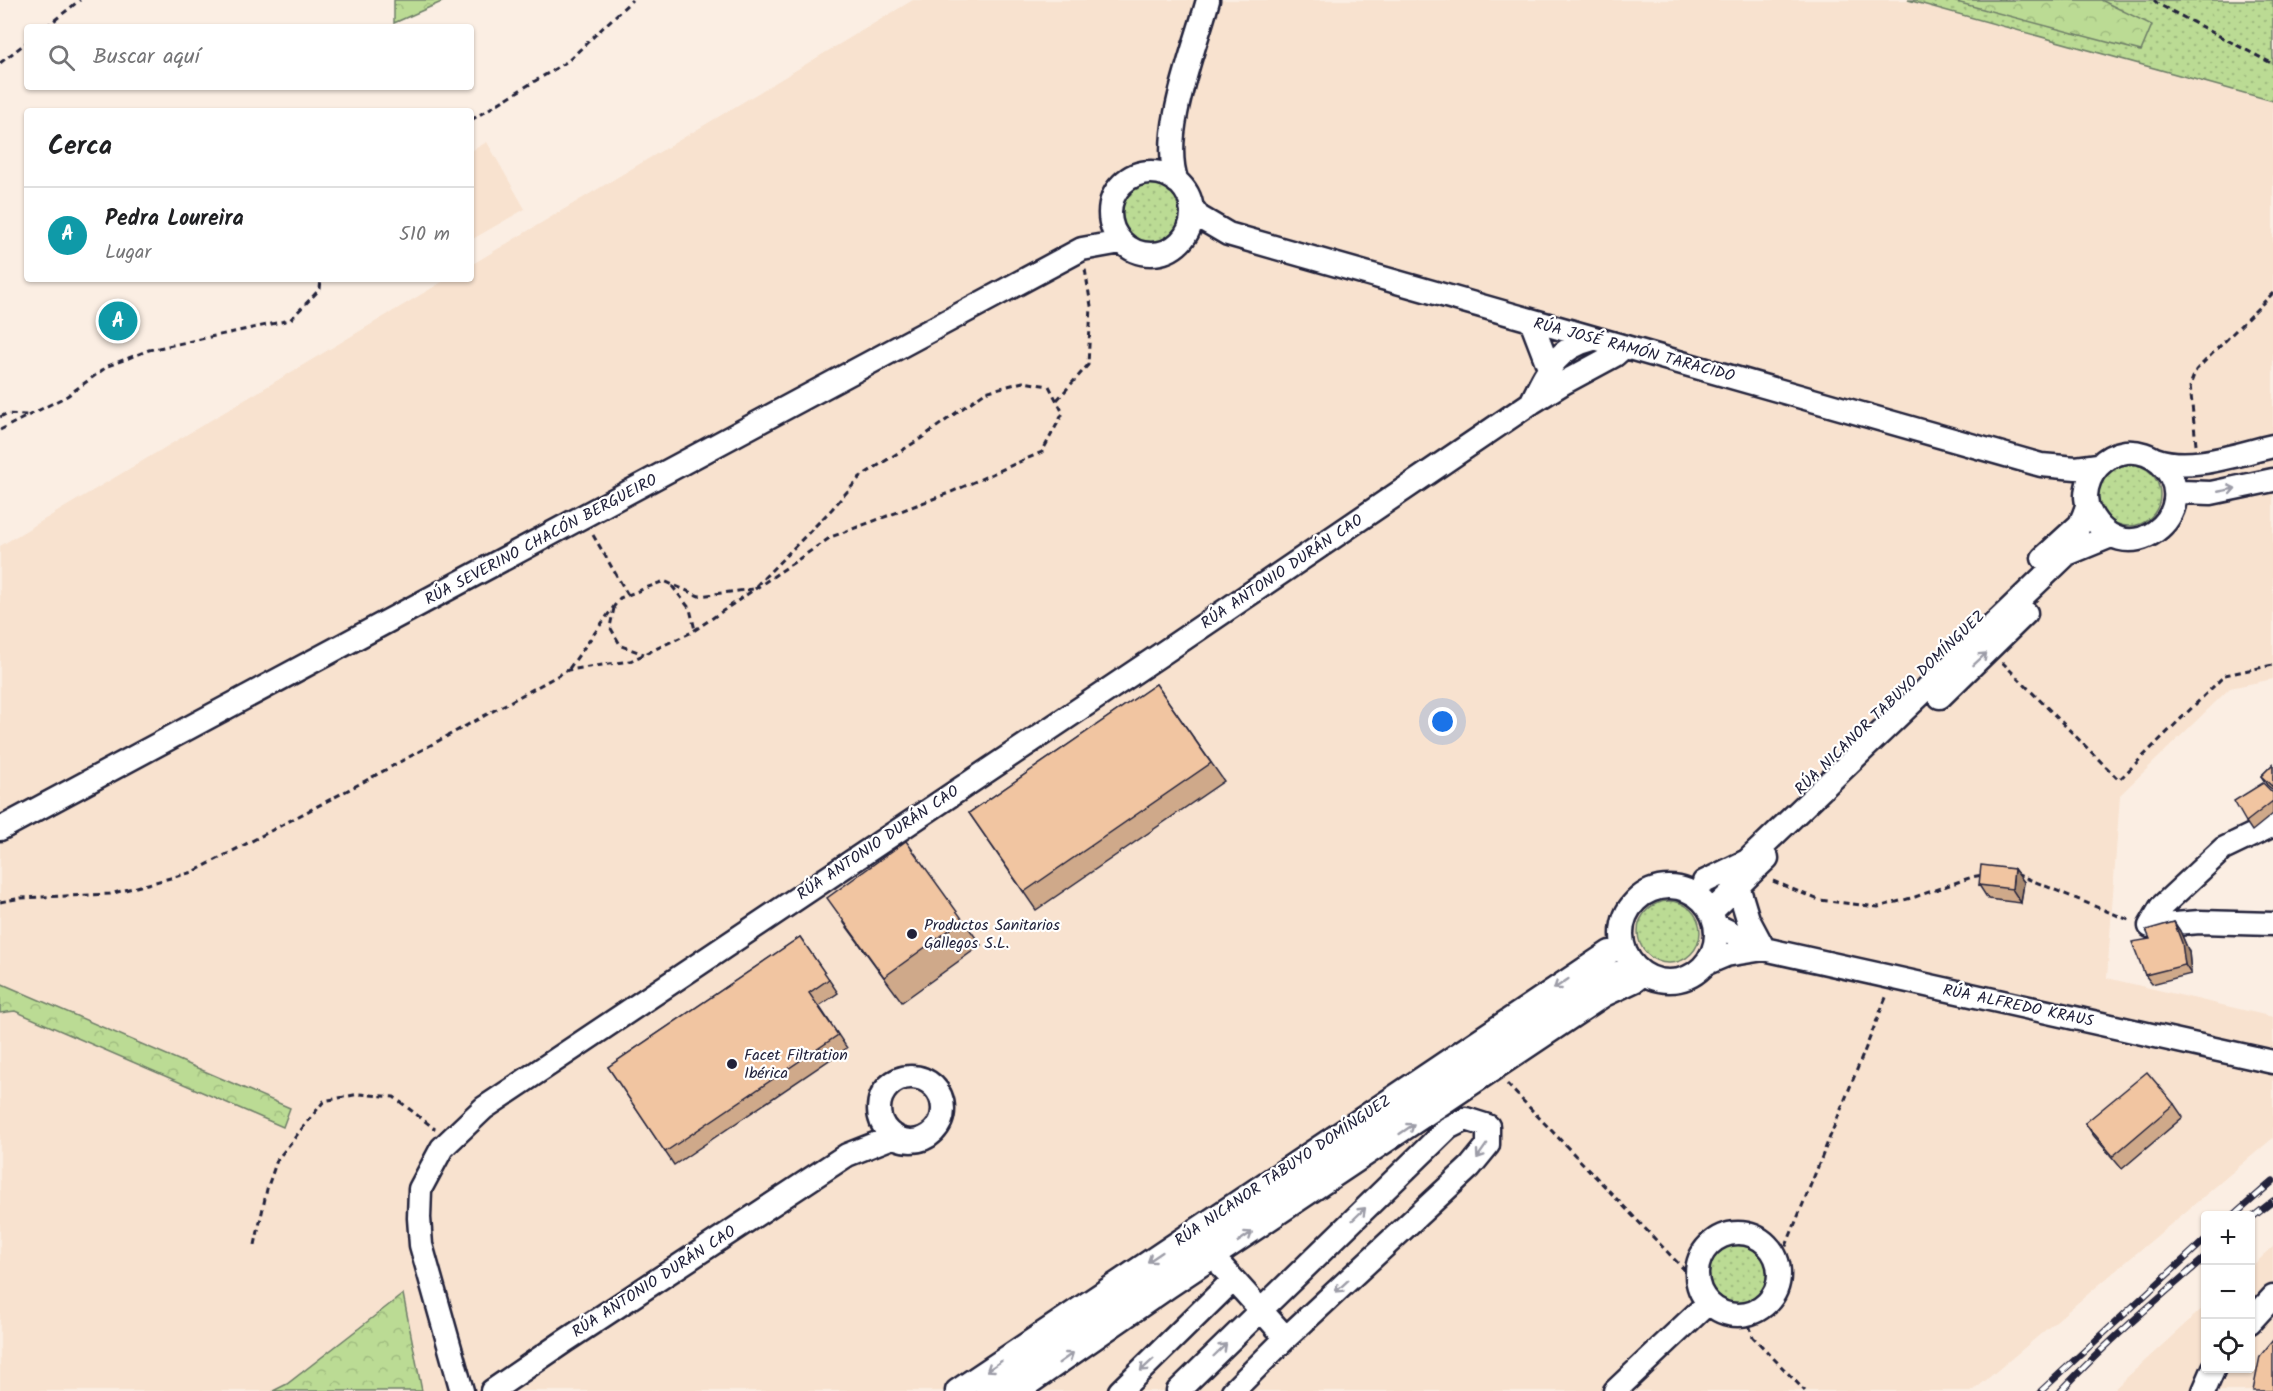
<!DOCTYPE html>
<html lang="es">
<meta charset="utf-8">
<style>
body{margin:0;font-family:Kalam,sans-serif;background:#f6f6f6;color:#202124}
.controls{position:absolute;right:18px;bottom:18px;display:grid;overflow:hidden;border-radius:6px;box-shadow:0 2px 4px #0004}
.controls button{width:54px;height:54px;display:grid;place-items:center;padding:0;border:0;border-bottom:2px solid #e0e0e0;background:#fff;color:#202124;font:30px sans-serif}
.you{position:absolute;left:1443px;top:722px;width:21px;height:21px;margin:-15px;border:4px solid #fff;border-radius:50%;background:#1a73e8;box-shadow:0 0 0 9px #1a73e833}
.badge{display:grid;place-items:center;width:39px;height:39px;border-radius:50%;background:#22223b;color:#fff;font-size:20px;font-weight:700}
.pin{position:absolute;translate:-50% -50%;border:3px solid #fff;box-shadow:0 2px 6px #0006}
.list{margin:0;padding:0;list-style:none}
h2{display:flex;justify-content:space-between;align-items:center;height:78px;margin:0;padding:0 24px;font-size:26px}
h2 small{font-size:20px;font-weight:400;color:#757577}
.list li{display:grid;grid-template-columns:39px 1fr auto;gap:18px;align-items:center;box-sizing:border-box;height:96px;padding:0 24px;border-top:2px solid #e0e0e0}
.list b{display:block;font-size:22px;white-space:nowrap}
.list p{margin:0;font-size:20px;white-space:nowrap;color:#757577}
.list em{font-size:20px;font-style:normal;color:#757577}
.icon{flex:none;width:33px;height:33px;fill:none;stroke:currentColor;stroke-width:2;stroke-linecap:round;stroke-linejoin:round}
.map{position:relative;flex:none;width:2273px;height:1391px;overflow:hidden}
.search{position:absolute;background:#fff;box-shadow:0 2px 4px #0004;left:24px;top:24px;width:450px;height:66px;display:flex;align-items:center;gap:15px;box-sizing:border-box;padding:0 21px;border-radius:6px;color:#757577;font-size:22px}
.panel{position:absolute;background:#fff;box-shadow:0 2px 4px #0004;left:24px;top:108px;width:450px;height:174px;border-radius:6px}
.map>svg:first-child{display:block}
.built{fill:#f8e2cf}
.grass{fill:url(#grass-dots);stroke:#6e7e68;stroke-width:1.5}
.forest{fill:url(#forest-crowns);stroke:#6e7e68;stroke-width:1.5}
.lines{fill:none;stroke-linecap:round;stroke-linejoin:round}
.minor-casing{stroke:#22223b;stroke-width:27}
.path{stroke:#22223b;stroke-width:3;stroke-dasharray:6 4.5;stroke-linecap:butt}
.minor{stroke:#fff;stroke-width:22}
.rail-casing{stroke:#22223b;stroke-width:7}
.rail{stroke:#fff;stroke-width:4.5;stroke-dasharray:14;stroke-linecap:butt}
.wall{fill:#cfa98a;stroke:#22223b;stroke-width:1.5}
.shaded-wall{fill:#a98a71;stroke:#22223b;stroke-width:1.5}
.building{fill:#f1c5a1;stroke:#22223b;stroke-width:1.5}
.oneway{stroke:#9c9ca7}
.poi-dot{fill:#22223b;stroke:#fff;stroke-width:2}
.labels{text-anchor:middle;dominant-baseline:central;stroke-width:4.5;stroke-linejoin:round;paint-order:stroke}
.street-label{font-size:16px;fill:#22223b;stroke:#fff}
.poi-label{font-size:16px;fill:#22223b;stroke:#fff;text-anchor:start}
</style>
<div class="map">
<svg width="2273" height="1391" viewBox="0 0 2273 1391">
<defs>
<pattern id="grass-dots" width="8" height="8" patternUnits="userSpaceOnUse" patternTransform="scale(1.5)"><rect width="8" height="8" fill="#bbdb94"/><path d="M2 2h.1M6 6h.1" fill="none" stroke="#a0bc80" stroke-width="1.8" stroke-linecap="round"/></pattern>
<pattern id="forest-crowns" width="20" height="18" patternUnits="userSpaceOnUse" patternTransform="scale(1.5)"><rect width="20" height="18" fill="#bbdb94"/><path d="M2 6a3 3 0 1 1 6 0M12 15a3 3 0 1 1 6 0" fill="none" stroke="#a0bc80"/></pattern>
</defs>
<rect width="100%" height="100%" fill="#fbeee3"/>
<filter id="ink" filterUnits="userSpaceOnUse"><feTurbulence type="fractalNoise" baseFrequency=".0167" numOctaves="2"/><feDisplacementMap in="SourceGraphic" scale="12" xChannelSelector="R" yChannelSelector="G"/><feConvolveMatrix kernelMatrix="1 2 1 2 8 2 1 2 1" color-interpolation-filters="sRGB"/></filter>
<g filter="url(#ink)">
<path class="built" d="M 913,0 L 1908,0 L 2273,101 L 2273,679 L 2230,688 L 2120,795 L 2107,978 L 2273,1017 L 2273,1138 L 1973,1391 L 0,1391 L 0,546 L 447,279 L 471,279 L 471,265 Z
M 487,142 L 525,209 L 471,240 L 471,151 Z
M 2273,1247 L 2273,1391 L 2112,1391 L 2205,1306 L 2206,1368 L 2250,1368 L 2251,1267 Z"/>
<path class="grass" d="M 1908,0 L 2273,0 L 2273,101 Z
M1120 214a31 31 0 1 1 62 0a31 31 0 1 1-62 0Z
M2098 495a31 31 0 1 1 62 0a31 31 0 1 1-62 0Z
M1638 932a31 31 0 1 1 62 0a31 31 0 1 1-62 0Z
M1707 1275a31 31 0 1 1 62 0a31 31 0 1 1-62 0Z"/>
<path class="forest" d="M 394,0 L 446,0 L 394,23 Z
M 1949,0 L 2101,0 L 2152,25 L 2141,51 Z
M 0,983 L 290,1108 L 283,1127 L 15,1011 L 0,1013 Z
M 403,1294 L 422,1391 L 273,1391 L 287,1384 Z"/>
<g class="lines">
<defs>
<path id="minor" d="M1110 213a41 41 0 1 1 82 0a41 41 0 1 1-82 0Z
M 1177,182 C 1159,134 1195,49 1208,0
M 1191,206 L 1199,217 L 1228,234 L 2041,465 L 2076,468 L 2098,465
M 1531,321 L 1549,368
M 1531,403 C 1547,371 1556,348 1593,339
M 2155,459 C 2191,472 2237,454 2273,446
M 2180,492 L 2211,493 L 2273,480
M 2073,539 C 2077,529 2085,516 2087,505 C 2087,502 2086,499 2086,496 C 2087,473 2104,455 2126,452 C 2138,451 2151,455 2160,463 C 2211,510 2121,584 2087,506
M 2043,558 L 2078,526
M 1940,697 L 2026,613
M 0,829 L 1082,249 L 1121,242
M 1704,882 L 1747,861 L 2067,554 L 2111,536
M 1738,886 L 1748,919 L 1764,949
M1622 934a47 47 0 1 1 94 0a47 47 0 1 1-94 0Z
M 1711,912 L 1767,858
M 1716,925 L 1764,949 L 2273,1062
M 2150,926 L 2161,907 L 2223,849 L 2273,825
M 2150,926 L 2200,922 L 2273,924
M 1707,963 L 1726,955 L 1764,949
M879 1109a32 32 0 1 1 64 0a32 32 0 1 1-64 0Z
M1697 1274a41 41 0 1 1 82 0a41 41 0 1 1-82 0Z
M 1223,1268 L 1286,1338
M 2250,1322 L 2273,1297
M 462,1391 L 421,1245 L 419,1218 L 420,1189 L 442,1148 L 484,1108 L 1160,655 L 1531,403 L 1565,382 L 1615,355 L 1624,347
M 492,1391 L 565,1341 L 847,1155 L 895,1136
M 957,1391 L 1610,952
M 987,1391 L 1595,981 L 1634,967
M 1018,1391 L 1168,1287 L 1604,995 L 1636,980
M 1120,1391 L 1233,1280
M 1178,1391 L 1448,1128 L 1466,1119 L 1488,1126 L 1488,1145 L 1470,1167 L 1286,1338 L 1233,1391
M 1615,1391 L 1708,1303
M 2204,1391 L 2214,1368"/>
</defs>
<use href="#minor" class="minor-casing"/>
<path class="path" d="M 2154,0 L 2158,4 L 2273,64
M 46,27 L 80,0
M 0,63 L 27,42
M 471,120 L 568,61 L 632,0
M 1057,400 L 1088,365 L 1091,306 L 1085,269
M 0,417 L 6,414 L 27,415
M 0,430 L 67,396 L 108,366 L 149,350 L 290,320 L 320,289 L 321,279
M 2196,444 L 2190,385 L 2196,370 L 2273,293
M 593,535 L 628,595
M 672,586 L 690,609 L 695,630
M 614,608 L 610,627 L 621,646 L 644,654
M 2002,662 L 2119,780 L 2225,675 L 2273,665
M 2016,874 L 2131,921
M 1773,881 L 1819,900 L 1878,907 L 1915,897 L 1972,877 L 1982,875
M 0,902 L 21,898 L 110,894 L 193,872 L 365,781 L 568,670 L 630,661 L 692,632 L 831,537 L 949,493 L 1042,452 L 1063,413 L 1049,386 L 1023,382 L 985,392 L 920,439 L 860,477 L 832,509 L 753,589 L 699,596 L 664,581 L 620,598 L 568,670
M 1507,1084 L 1697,1283
M 255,1245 L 267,1189 L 277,1160 L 324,1101 L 359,1094 L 394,1097 L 435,1129
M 1778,1266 L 1887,995
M 1746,1315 L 1753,1337 L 1805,1391"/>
<use href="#minor" class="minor"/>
<defs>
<path id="rail" d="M 2233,1216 L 2273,1181
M 2250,1219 L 2273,1201
M 2041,1391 L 2206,1239
M 2061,1391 C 2106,1343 2156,1300 2206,1257"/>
</defs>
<use href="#rail" class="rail-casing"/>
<use href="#rail" class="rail"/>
</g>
<path class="wall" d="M 1156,684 L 1224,781 L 1036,910 L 969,813 Z
M 2273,764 L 2273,790 L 2267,785 L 2261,776 Z
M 2273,793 L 2273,814 L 2252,831 L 2246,822 Z
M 2014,869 L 2024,882 L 2021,903 L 1988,899 L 1979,885 Z
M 963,920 L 981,945 L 902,1002 L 844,923 Z
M 2174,922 L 2180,931 L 2189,952 L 2191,974 L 2152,984 L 2145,975 L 2150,939 Z
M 800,937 L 838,993 L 819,1006 L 847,1048 L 674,1165 L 608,1067 Z
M 2174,1104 L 2183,1117 L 2122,1169 L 2094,1136 L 2085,1123 Z"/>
<path class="shaded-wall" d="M 2014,869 L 2024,882 L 2021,903 L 2012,889 Z
M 2174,922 L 2180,931 L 2189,952 L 2191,974 L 2185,965 Z"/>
<path class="building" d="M 1156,684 L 1211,763 L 1024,892 L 969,813 Z
M 2273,764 L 2273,787 L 2261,776 Z
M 2263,783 L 2273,793 L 2273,801 L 2246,822 L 2234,801 Z
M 906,841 L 963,920 L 884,977 L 827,898 Z
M 1981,865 L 2014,869 L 2012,889 L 1979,885 Z
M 2174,922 L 2182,943 L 2185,965 L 2145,975 L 2132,942 L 2150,939 L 2146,930 Z
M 800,937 L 829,979 L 809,993 L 838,1035 L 665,1152 L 608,1067 Z
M 2147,1072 L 2174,1104 L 2113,1156 L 2085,1123 Z
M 2273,1340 L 2273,1391 L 2253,1391 L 2260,1356 Z"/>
<defs><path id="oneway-shaft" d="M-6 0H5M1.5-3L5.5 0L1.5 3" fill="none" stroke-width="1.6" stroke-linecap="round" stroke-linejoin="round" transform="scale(1.5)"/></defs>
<g class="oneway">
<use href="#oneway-shaft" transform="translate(2227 490) rotate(-11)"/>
<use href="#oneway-shaft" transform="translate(1980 659) rotate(-43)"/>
<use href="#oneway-shaft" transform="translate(1561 984) rotate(146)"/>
<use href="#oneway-shaft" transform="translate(1407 1129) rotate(-34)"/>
<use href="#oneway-shaft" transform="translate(1482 1151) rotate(125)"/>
<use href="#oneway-shaft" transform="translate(1359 1214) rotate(-44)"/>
<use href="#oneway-shaft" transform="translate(1245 1237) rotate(-34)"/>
<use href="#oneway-shaft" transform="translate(1155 1257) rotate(146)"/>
<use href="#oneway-shaft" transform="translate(1342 1286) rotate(137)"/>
<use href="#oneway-shaft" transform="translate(1220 1350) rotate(-44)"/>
<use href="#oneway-shaft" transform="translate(1066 1358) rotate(-35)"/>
<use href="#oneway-shaft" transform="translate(1147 1365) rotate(137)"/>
<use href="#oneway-shaft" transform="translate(994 1366) rotate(146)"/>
</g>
</g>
<g class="poi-dot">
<circle cx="912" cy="934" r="6"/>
<circle cx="732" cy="1064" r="6"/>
</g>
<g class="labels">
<g class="street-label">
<text transform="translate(1634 350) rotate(15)">RÚA JOSÉ RAMÓN TARACIDO</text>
<text transform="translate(541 540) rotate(-28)">RÚA SEVERINO CHACÓN BERGUEIRO</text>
<text transform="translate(1282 572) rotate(-34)">RÚA ANTONIO DURÁN CAO</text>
<text transform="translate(1890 703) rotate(-44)">RÚA NICANOR TABUYO DOMÍNGUEZ</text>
<text transform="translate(878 843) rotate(-34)">RÚA ANTONIO DURÁN CAO</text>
<text transform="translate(2018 1006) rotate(12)">RÚA ALFREDO KRAUS</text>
<text transform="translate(1283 1171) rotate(-34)">RÚA NICANOR TABUYO DOMÍNGUEZ</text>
<text transform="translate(654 1282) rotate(-33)">RÚA ANTONIO DURÁN CAO</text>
</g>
<g class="poi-label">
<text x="924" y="925">Productos Sanitarios<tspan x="924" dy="18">Gallegos S.L.</tspan></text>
<text x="744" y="1055">Facet Filtration<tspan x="744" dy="18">Ibérica</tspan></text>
</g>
</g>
</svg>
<div class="controls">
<button>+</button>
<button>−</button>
<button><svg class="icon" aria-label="locate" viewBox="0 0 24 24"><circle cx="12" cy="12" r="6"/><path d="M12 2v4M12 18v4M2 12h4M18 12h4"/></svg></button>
</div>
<div class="you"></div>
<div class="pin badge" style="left:118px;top:321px;background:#0f9aa8">A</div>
<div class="search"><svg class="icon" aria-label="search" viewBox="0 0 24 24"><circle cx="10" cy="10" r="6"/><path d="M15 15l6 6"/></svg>Buscar aquí</div>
<section class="panel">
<h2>Cerca<small></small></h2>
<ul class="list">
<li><span class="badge" style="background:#0f9aa8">A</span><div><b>Pedra Loureira</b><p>Lugar</p></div><em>510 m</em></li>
</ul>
</section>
</div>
